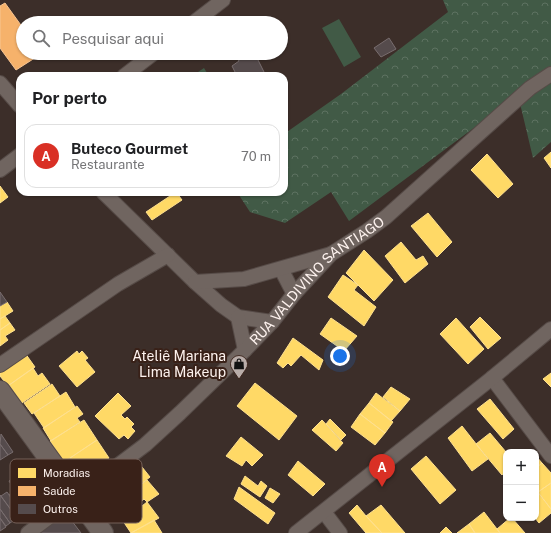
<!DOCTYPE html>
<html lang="pt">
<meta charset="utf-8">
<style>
body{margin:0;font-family:"Public Sans",sans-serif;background:#f2f2f2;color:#202124}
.controls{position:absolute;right:12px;bottom:12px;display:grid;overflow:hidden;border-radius:8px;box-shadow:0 1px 3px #0004}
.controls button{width:36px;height:36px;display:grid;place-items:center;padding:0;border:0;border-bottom:1px solid #e0e0e0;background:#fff;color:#202124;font:20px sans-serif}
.you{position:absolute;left:340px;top:356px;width:14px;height:14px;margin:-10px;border:3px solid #fff;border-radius:50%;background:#1a73e8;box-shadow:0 0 0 6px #1a73e833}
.badge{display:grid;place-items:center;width:26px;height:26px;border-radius:50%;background:#d93025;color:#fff;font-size:13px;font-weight:700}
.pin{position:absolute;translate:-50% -33px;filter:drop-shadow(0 1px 2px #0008)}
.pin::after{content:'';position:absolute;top:21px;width:14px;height:12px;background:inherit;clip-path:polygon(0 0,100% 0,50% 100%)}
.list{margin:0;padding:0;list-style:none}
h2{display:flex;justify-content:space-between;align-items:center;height:52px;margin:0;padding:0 16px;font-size:17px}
h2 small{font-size:13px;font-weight:400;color:#757577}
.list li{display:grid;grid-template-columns:26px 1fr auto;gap:12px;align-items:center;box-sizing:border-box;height:64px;margin:0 8px 8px;padding:0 8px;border:1px solid #e0e0e0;border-radius:12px}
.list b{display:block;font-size:15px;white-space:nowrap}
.list p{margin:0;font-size:13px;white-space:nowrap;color:#757577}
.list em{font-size:13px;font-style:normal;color:#757577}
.icon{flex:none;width:22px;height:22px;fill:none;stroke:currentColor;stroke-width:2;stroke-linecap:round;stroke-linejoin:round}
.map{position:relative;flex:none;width:551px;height:533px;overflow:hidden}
.search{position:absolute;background:#fff;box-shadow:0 1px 3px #0004;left:16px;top:16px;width:272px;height:44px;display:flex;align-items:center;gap:10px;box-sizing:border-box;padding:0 14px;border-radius:22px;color:#757577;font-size:15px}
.panel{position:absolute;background:#fff;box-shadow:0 1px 3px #0004;left:16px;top:72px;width:272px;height:124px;border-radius:12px}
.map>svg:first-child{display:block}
.green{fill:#415a46}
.forest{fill:url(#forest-crowns)}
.homes{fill:#ffd966;stroke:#fee08f}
.health{fill:#f6b26b;stroke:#f8c592}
.building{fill:#554b4c;stroke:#786d6e}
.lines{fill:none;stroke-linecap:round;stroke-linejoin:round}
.street-casing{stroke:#564b47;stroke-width:16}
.secondary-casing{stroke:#564b47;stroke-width:22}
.street{stroke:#706560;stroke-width:14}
.secondary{stroke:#706560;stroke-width:20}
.labels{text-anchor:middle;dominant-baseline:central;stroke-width:4;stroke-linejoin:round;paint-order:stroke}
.street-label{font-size:14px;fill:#fdf2ee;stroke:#392118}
.poi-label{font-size:14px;fill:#fdf2ee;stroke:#392118;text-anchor:end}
.key{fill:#392118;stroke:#746058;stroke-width:1}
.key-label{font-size:11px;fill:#fdf2ee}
</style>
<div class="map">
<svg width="551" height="533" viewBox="0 0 551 533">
<defs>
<pattern id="forest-crowns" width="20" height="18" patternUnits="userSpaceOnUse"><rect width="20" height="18" fill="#415a46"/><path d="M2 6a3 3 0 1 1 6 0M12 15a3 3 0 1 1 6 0" fill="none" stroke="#5d7261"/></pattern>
</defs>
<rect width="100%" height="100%" fill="#3c2e29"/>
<path class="green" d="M 339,19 L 361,57 L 344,67 L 322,28 Z
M 204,68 L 209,76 L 192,76 Z"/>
<path class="forest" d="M 443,0 L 551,0 L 551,142 L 533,158 L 518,95 L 349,221 L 331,192 L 285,223 L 250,212 L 237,192 L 284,192 L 284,134 L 341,94 L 448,12 Z"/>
<path class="homes" d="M 551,152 L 551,168 L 544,158 Z
M 487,154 L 513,184 L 498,198 L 471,170 Z
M 0,186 L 8,197 L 0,203 Z
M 176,192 L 182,200 L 152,220 L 146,212 Z
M 428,213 L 452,242 L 437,257 L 411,226 Z
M 401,242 L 416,260 L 423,256 L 428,264 L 405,283 L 385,256 Z
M 364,250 L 393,280 L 374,301 L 346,273 Z
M 343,275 L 358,285 L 354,290 L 376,307 L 364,326 L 328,297 Z
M 7,302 L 13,311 L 0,319 L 0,306 Z
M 5,316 L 10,323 L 0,330 L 0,319 Z
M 480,317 L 501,338 L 488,349 L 470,327 Z
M 331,318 L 357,336 L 344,351 L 320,334 Z
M 456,318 L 484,349 L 468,364 L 440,334 Z
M 10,323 L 15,330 L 5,336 L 8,340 L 0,346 L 0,330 Z
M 293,338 L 323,360 L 319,370 L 301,355 L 291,366 L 288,363 L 283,368 L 277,363 Z
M 77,351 L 79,354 L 82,351 L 88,358 L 85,360 L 95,372 L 77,387 L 59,366 Z
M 25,353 L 35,367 L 8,386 L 0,376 L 0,370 Z
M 33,368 L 38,376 L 42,373 L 50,384 L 22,403 L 9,385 Z
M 551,373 L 551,387 L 543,379 Z
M 255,383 L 297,416 L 279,440 L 237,406 Z
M 52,384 L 60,396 L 32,414 L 24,403 Z
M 391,387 L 410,399 L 400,411 L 383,397 Z
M 66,392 L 75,407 L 44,428 L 34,413 Z
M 118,393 L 131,406 L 121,415 L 125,419 L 127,417 L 134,424 L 131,427 L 135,431 L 128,439 L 124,435 L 119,439 L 95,416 Z
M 376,393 L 400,411 L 391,421 L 369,403 Z
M 490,399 L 514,429 L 503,439 L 477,409 Z
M 369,403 L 393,422 L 385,433 L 360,414 Z
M 77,406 L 83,414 L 77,418 L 80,422 L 51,441 L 43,428 Z
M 360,414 L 385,433 L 375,445 L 351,427 Z
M 330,419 L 346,435 L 341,440 L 326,424 Z
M 84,420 L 97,440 L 64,462 L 50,441 Z
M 322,420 L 343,443 L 336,451 L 312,430 Z
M 462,426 L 488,459 L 472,471 L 448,438 Z
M 490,433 L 506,452 L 506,470 L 502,475 L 476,444 Z
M 241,437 L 263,455 L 252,466 L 246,460 L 242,466 L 226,456 Z
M 97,440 L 109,458 L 82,475 L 70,458 Z
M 426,456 L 456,490 L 440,504 L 411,469 Z
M 536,456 L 542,463 L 536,468 Z
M 298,461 L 325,484 L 313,496 L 288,475 Z
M 138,462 L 150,477 L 140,485 L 128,470 Z
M 542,463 L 551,473 L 551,483 L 538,492 L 536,490 L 536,468 Z
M 245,476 L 258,486 L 261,481 L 267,486 L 260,497 L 241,484 Z
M 147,480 L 159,494 L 147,502 L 144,499 L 129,512 L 131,515 L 123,521 L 111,508 Z
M 551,483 L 551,509 L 538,492 Z
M 239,487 L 275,513 L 268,524 L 234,499 Z
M 270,488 L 280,494 L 273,503 L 265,498 Z
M 536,490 L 551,509 L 551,513 L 539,523 L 535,518 Z
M 147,502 L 159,518 L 131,533 L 123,521 Z
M 357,505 L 366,516 L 382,533 L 366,533 L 349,513 Z
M 381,505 L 405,533 L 382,533 L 366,516 Z
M 484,512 L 500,533 L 475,533 L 469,524 Z
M 510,518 L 512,518 L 525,533 L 500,533 L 497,529 Z
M 154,520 L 162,533 L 131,533 Z
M 469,524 L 475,533 L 457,533 Z
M 446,527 L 452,533 L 440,533 Z"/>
<path class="health" d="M 5,3 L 23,28 L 23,53 L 41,54 L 16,70 L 0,48 L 0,6 Z"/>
<path class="building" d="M 389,38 L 396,49 L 381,57 L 374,48 Z
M 234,53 L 243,53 L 246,57 L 255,54 L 266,76 L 237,76 L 232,66 L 239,61 Z
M 0,292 L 7,302 L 0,306 Z
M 1,434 L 13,452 L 8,455 L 0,444 Z
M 0,444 L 8,455 L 0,460 Z
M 19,474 L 23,478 L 12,486 L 9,481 Z
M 16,490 L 29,509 L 23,514 L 9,495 Z
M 7,492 L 23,514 L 17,518 L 1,496 Z
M 0,495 L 17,518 L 10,523 L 0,509 Z
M 0,509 L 10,523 L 6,526 L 0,518 Z
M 65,512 L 81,533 L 36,533 Z
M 0,518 L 6,527 L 0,531 Z"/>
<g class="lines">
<defs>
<g id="street">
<path d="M 193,23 L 223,0"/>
<path d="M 124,76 L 154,53"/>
<path d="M 0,83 L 20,106"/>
<path d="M 0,170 L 20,155"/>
<path d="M 103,192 L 195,282 L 221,305 L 238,317 L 272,322"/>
<path d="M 281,269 L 294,294"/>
<path d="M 195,282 L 244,279 L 331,254"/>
<path d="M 238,317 L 245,350"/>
<path d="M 0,365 L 118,284 L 168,255"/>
<path d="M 492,378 L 551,456"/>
<path d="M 324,512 L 340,533"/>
<path id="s1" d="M 28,533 L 145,445 L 180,413 L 245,350 L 272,322 L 294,294 L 331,254 L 367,231 L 386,217 L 530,88 L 551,74"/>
<path d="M 296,533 L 492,378 L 551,329"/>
</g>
<path id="secondary" d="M 0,391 L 103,533"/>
</defs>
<use href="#street" class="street-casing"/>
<use href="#secondary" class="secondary-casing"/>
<use href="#street" class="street"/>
<use href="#secondary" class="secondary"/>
</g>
<defs>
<symbol id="shop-pin" viewBox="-11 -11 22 30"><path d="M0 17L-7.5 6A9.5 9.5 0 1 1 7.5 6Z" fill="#b9ada9" stroke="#392118"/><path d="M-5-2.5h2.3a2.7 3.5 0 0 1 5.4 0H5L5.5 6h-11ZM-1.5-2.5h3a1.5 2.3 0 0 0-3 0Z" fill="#111"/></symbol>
</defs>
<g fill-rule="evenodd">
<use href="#shop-pin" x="229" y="354" width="20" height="27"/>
</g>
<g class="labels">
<g class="street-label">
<text stroke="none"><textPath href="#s1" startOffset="385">RUA VALDIVINO SANTIAGO</textPath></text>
</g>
<g class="poi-label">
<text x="226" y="356">Ateliê Mariana<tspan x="226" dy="16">Lima Makeup</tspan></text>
</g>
</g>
<rect x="10" y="459" width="132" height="64" rx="6" class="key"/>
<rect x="18" y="468" width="18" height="10" fill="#ffd966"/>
<rect x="18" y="486" width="18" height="10" fill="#f6b26b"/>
<rect x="18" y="504" width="18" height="10" fill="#554b4c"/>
<g class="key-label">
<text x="43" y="477">Moradias</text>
<text x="43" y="495">Saúde</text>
<text x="43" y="513">Outros</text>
</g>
</svg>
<div class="controls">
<button>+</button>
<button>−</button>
</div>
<div class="you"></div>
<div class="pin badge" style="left:382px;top:487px">A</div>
<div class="search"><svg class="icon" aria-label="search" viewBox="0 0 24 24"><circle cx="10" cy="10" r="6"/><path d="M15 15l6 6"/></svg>Pesquisar aqui</div>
<section class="panel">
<h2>Por perto<small></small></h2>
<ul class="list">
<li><span class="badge">A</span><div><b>Buteco Gourmet</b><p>Restaurante</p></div><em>70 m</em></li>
</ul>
</section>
</div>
